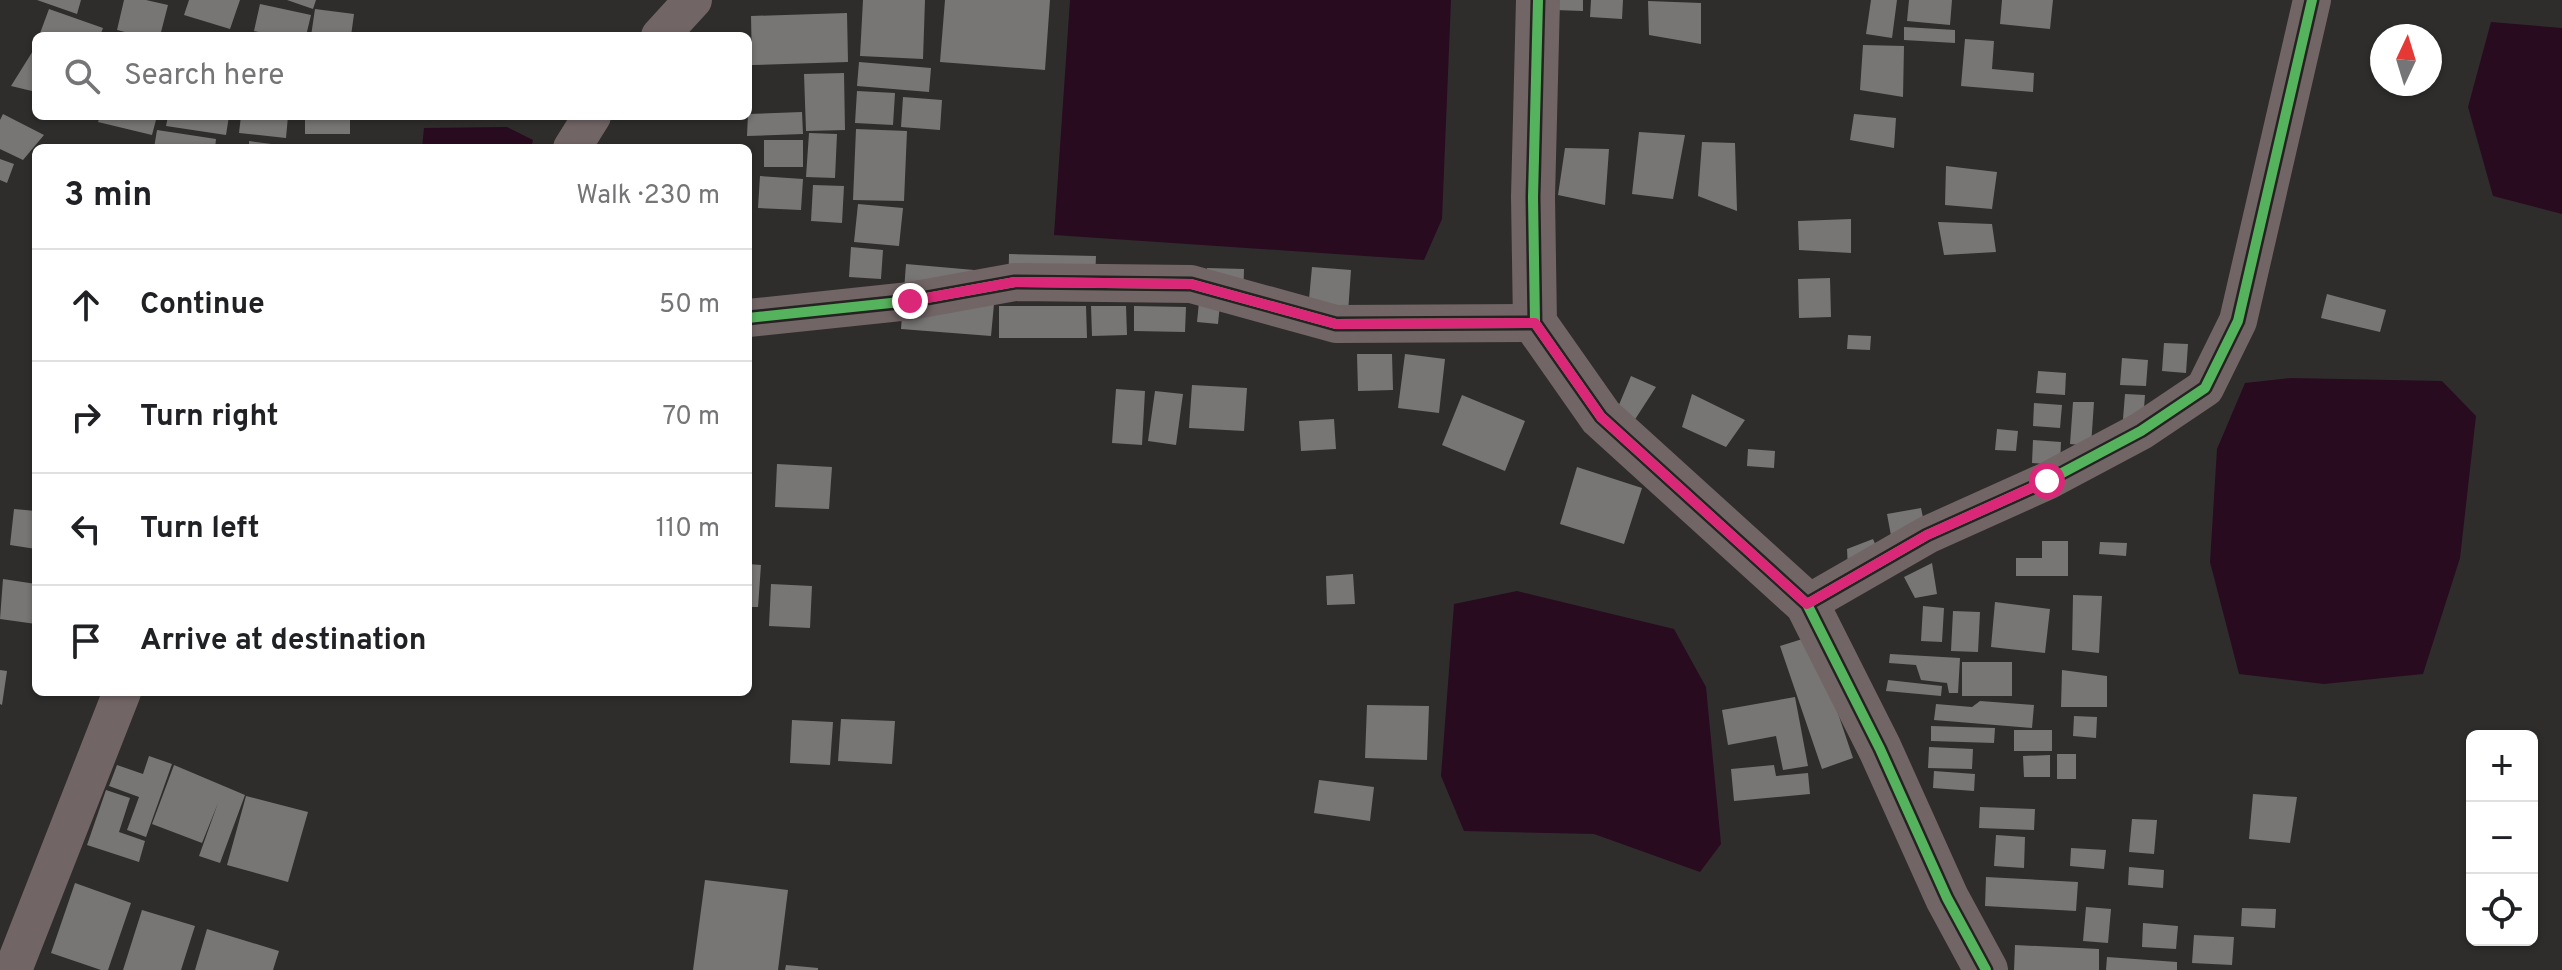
<!DOCTYPE html>
<html lang="en">
<head>
<meta charset="utf-8">
<style>
	:root { --surface:#fff; --page:#f6f6f6; --text:#202124; --muted:#757577; --line:#e0e0e0 }
	body { margin:0; font-family:Overpass,sans-serif; background:var(--page); color:var(--text) }
	.controls { position:absolute; right:24px; bottom:24px; display:grid; overflow:hidden; border-radius:12px; box-shadow:0 2px 6px #0004 }
	.controls button { width:72px; height:72px; display:grid; place-items:center; padding:0; border:0; border-bottom:2px solid var(--line); background:var(--surface); color:var(--text); font:40px sans-serif }
	.compass { position:absolute; left:2370px; top:24px; width:72px; height:72px; border-radius:50%; background:var(--surface); box-shadow:0 2px 6px #0004; rotate:4deg }
	.stop { position:absolute; width:24px; height:24px; margin:-18px; border:6px solid #db2777; border-radius:50%; background:#fff }
	.stop.end { background:#db2777; border-color:#fff; box-shadow:0 2px 8px #0008 }
	.list { margin:0; padding:0; list-style:none }
	h2 { display:flex; justify-content:space-between; align-items:center; height:104px; margin:0; padding:0 32px; font-size:34px }
	h2 small { font-size:26px; font-weight:400; color:var(--muted) }
	.list li { display:grid; grid-template-columns:52px 1fr auto; gap:24px; align-items:center; box-sizing:border-box; height:112px; padding:0 32px; border-top:2px solid var(--line) }
	.list b { display:block; font-size:30px; white-space:nowrap }
	.list em { font-size:26px; font-style:normal; color:var(--muted) }
	.icon { flex:none; width:44px; height:44px; fill:none; stroke:currentColor; stroke-width:2; stroke-linecap:round; stroke-linejoin:round }
	.map { position:relative; flex:none; width:2562px; height:970px; overflow:hidden }
	.search { position:absolute; background:var(--surface); box-shadow:0 2px 6px #0004; left:32px; top:32px; width:720px; height:88px; display:flex; align-items:center; gap:20px; box-sizing:border-box; padding:0 28px; border-radius:12px; color:var(--muted); font-size:30px }
	.panel { position:absolute; background:var(--surface); box-shadow:0 2px 6px #0004; left:32px; top:144px; width:720px; height:552px; border-radius:12px }
	.map>svg:first-child { display:block }
	.water { fill:#290b1f }
	.building { fill:#777675 }
	.lines { fill:none; stroke-linecap:round; stroke-linejoin:round }
	.minor { stroke:#726566; stroke-width:38 }
	.tertiary { stroke:#726566; stroke-width:44 }
	.cycleway-casing { stroke:#252322; stroke-width:15 }
	.cycleway { stroke:#56b35d; stroke-width:10 }
	.route { stroke:#db2777; stroke-width:10 }
</style>
</head>
<body>
<div class="map">
<svg width="2562" height="970" viewBox="0 0 2562 970">
	<rect width="100%" height="100%" fill="#2e2d2c"/>
	<path class="water" d="M1070 0H1451L1442 219 1424 260 1054 235Z
		M2491 22 2562 28V214L2493 196 2468 107Z
		M507 127 533 140 531 148H422L424 128Z
		M2291 378 2442 381 2476 416 2460 558 2423 674 2324 684 2239 674 2210 562 2217 449 2245 383Z
		M1517 591 1674 629 1706 687 1721 844 1700 872 1594 834 1464 831 1441 776 1454 604Z"/>
	<path class="building" d="M37 0H81L77 14Z
		M124 0H146L168 5 160 36H141L117 30Z
		M189 0H240L230 29 184 15Z
		M287 0H316L313 9Z
		M863 0H925L923 59 860 56Z
		M945 0H1050L1045 70 940 62Z
		M1556 0H1583V11L1555 10Z
		M1591 0H1623L1622 19 1590 17Z
		M1871 0H1897L1892 38 1866 34Z
		M1909 0H1952L1950 25 1907 21Z
		M2002 0H2053L2050 29 2000 24Z
		M1648 1 1701 3V44L1649 35Z
		M260 4 311 15 306 36H276L254 31Z
		M49 9 103 28 100 36H39Z
		M315 9 354 14 351 36H311Z
		M847 13 848 62 752 65 751 16Z
		M1904 27 1955 30V43L1904 40Z
		M1965 39 1994 41 1992 69 2034 73 2033 92 1961 86Z
		M1863 45 1904 46 1903 97 1860 90Z
		M36 46V92L11 86Z
		M859 62 931 68 929 92 857 86Z
		M844 73 845 130 806 131 804 74Z
		M857 91 895 93 893 125 855 123Z
		M903 97 942 100 940 130 901 127Z
		M802 112 803 134 747 136 748 114Z
		M3 114 44 135 23 160 0 149V120Z
		M1854 114 1896 118 1894 148 1850 140Z
		M100 116H157L152 135 98 122Z
		M168 116H229L226 135 166 126Z
		M241 116H288L286 138 239 133Z
		M305 116H350V134H305Z
		M856 129 907 131 904 201 853 200Z
		M157 130 216 139 215 148H154Z
		M1639 132 1685 135 1673 199 1632 194Z
		M809 133 837 134 835 178 806 177Z
		M764 140H803V167H764Z
		M249 141 287 146V148H249Z
		M1702 142 1735 143 1737 211 1698 196Z
		M1565 148 1609 149 1605 205 1558 195Z
		M0 159 14 164 7 183 0 180Z
		M1946 166 1997 172 1992 209 1945 205Z
		M760 176 803 179 801 210 758 208Z
		M813 185 844 186 842 223 811 221Z
		M858 204 903 208 899 246 854 242Z
		M1851 219V253L1799 250 1798 221Z
		M1938 222 1992 224 1996 252 1944 255Z
		M851 247 883 250 881 279 849 277Z
		M1009 254 1096 256 1094 301 1008 299Z
		M906 264 997 272 991 336 901 329Z
		M1312 267 1351 270 1348 313 1308 310Z
		M1207 268 1244 269 1243 303 1205 301Z
		M1830 278 1831 317 1799 318 1798 279Z
		M2327 294 2386 310 2380 332 2321 318Z
		M1199 302 1220 304 1218 324 1197 322Z
		M999 306H1086L1087 338H999Z
		M1091 306H1126L1127 335 1092 336Z
		M1134 306 1186 307 1185 332 1134 331Z
		M1848 335 1871 336 1870 350 1847 349Z
		M2164 343 2188 344 2186 373 2162 371Z
		M1357 354H1392L1393 390 1358 391Z
		M1405 354 1445 359 1439 413 1398 408Z
		M2122 358 2148 360 2146 386 2120 385Z
		M2038 371 2066 373 2065 395 2036 393Z
		M1631 376 1656 387 1632 424 1616 412Z
		M1192 385 1247 388 1244 431 1189 428Z
		M1116 389 1145 391 1142 445 1112 443Z
		M1155 391 1183 394 1176 445 1148 441Z
		M1692 394 1745 420 1726 447 1682 427Z
		M2125 394 2145 395 2143 421 2123 419Z
		M1462 395 1525 421 1505 471 1442 445Z
		M2073 402H2094L2091 446 2070 444Z
		M2034 403 2062 405 2060 428 2033 426Z
		M1334 419 1336 449 1301 451 1299 421Z
		M1997 429 2018 431 2016 451 1995 450Z
		M2033 440 2061 442 2060 465 2032 463Z
		M1748 449 1775 451 1774 468 1747 466Z
		M777 464 832 467 829 509 775 507Z
		M1577 467 1642 488 1624 544 1560 524Z
		M1921 508 1930 551 1897 568 1887 514Z
		M14 509 36 511V549L10 545Z
		M1873 539 1880 555 1848 569 1847 549Z
		M2042 541H2068V576H2016V558H2042Z
		M2100 542 2127 543 2126 556 2099 554Z
		M1932 563 1937 594 1915 598 1904 577Z
		M748 564 761 565 758 607H748Z
		M1353 574 1355 604 1327 605 1326 576Z
		M3 579 36 584V624L0 619Z
		M771 584 812 586 810 628 769 626Z
		M2073 595 2102 596 2099 653 2072 650Z
		M1995 602 2050 609 2045 653 1991 647Z
		M1923 606 1944 608 1942 642 1921 641Z
		M1953 611 1980 612 1978 652 1951 651Z
		M1812 636 1853 758 1822 769 1780 646Z
		M1890 654 1960 658 1958 693H1949L1947 683 1921 680 1916 665 1889 663Z
		M1962 662H2012V696H1962Z
		M0 670 7 671 2 705 0 704Z
		M2062 670 2107 676V707H2061Z
		M1888 680 1942 686 1941 696 1886 691Z
		M1795 697 1808 766 1783 770 1776 736 1728 745 1722 710Z
		M1980 701 2034 705 2032 728 1934 720 1936 704 1972 707Z
		M1367 705 1429 706 1427 760 1365 758Z
		M2074 716 2097 717 2096 738 2073 736Z
		M841 719 895 721 892 764 838 761Z
		M792 720 833 722 830 765 790 763Z
		M1931 726 1995 728 1994 743 1931 741Z
		M2014 730H2052V751H2014Z
		M1929 747 1973 749 1972 769 1928 768Z
		M2057 754H2076V779H2057Z
		M2050 755V777H2024L2023 756Z
		M149 756 172 764 146 837 127 830 139 797 109 786 117 765 143 774Z
		M174 765 245 795 220 863 199 856 218 803 202 843 152 824Z
		M1774 765 1776 776 1808 773 1810 794 1734 801 1731 769Z
		M1934 771 1975 774 1974 791 1933 788Z
		M1319 780 1374 787 1370 821 1314 813Z
		M106 790 130 798 119 832 145 841 139 862 87 845Z
		M2253 794 2297 797 2290 843 2249 839Z
		M246 796 308 812 288 882 227 865Z
		M1980 807 2035 809 2034 830 1979 828Z
		M2132 819 2157 820 2154 854 2129 852Z
		M1996 835 2025 837 2024 868 1994 866Z
		M2071 848 2106 850 2104 869 2070 866Z
		M2129 867 2164 870 2163 888 2128 885Z
		M1986 877 2078 882 2076 911 1985 906Z
		M705 880 788 890 778 970H693Z
		M75 883 131 903 108 970H101L51 953Z
		M2086 907 2111 909 2108 943 2083 941Z
		M2242 908 2276 909 2275 928 2241 926Z
		M142 910 195 926 181 970H123Z
		M2143 923 2178 926 2176 949 2142 947Z
		M207 929 279 951 273 970H195Z
		M2194 935 2234 937 2232 965 2192 963Z
		M2015 945 2099 949V970H2014Z
		M2107 957 2177 962V970H2106Z
		M786 965 818 968V970H785Z"/>
	<g class="lines">
		<path class="minor" d="M660 36 693 0
			M572 148 592 116
			M748 318 910 301 1015 282 1191 284 1336 324 1535 323
			M1807 604 1927 535 2047 481 2141 431 2205 388 2238 321 2312 0
			M13 970 122 692"/>
		<path class="tertiary" d="M1538 0 1533 197 1535 323 1601 417 1807 604 1880 749 1947 898 1986 970"/>
		<defs>
			<path id="cycleway" d="M1538 0 1533 197 1535 323 1601 417 1807 604 1880 749 1947 898 1986 970
				M748 318 910 301 1015 282 1191 284 1336 324 1535 323
				M1807 604 1927 535 2047 481 2141 431 2205 388 2238 321 2312 0"/>
		</defs>
		<use href="#cycleway" class="cycleway-casing"/>
		<use href="#cycleway" class="cycleway"/>
	</g>
	<g class="lines">
		<path class="route" d="M910 301 1015 282 1191 284 1336 324 1535 323 1601 417 1807 604 1927 535 2047 481"/>
	</g>
</svg>
<div class="controls">
<button>+</button>
<button>−</button>
<button><svg class="icon" aria-label="locate" viewBox="0 0 24 24"><circle cx="12" cy="12" r="6"/><path d="M12 2v4M12 18v4M2 12h4M18 12h4"/></svg></button>
</div>
<svg class="compass" viewBox="-18 -18 36 36"><path d="M0-13l5 13h-10z" fill="#e53935"/><path d="M0 13l5-13h-10z" fill="#757577"/></svg>
<div class="stop" style="left:2047px;top:481px"></div>
<div class="stop end" style="left:910px;top:301px"></div>
<div class="search"><svg class="icon" aria-label="search" viewBox="0 0 24 24"><circle cx="10" cy="10" r="6"/><path d="M15 15l6 6"/></svg>Search here</div>
<section class="panel">
<h2>3 min<small>Walk · 230 m</small></h2>
<ul class="list">
<li><svg class="icon" aria-label="ahead" viewBox="0 0 24 24"><path d="M12 20V5M6 11l6-6 6 6"/></svg><div><b>Continue</b></div><em>50 m</em></li>
<li><svg class="icon" aria-label="right" viewBox="0 0 24 24"><path d="M7 20v-9h11M14 6l5 5-5 5"/></svg><div><b>Turn right</b></div><em>70 m</em></li>
<li><svg class="icon" aria-label="left" viewBox="0 0 24 24"><path d="M17 20v-9H6M10 6l-5 5 5 5"/></svg><div><b>Turn left</b></div><em>110 m</em></li>
<li><svg class="icon" aria-label="arrive" viewBox="0 0 24 24"><path d="M6 21V4h12l-3 4 3 4H6"/></svg><div><b>Arrive at destination</b></div></li>
</ul>
</section>
</div>
</body>
</html>
